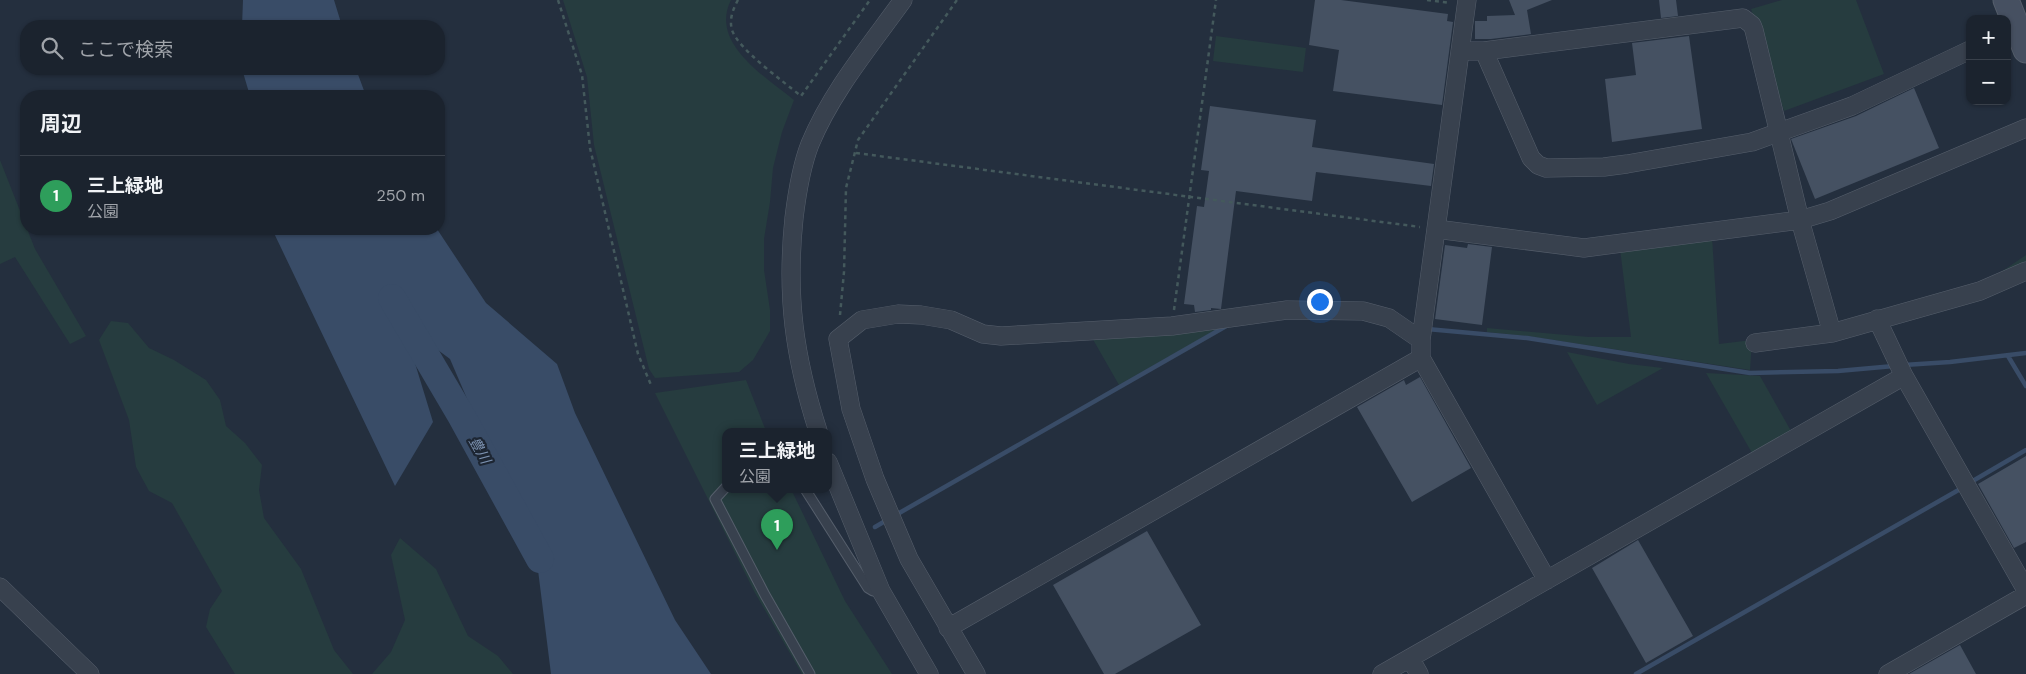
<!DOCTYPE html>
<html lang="ja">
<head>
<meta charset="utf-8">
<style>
	:root { --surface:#1b232e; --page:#282f3a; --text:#f1f3f6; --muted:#a0a4aa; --line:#39404a; --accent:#8ab4f8 }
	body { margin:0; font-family:"DM Sans","Noto Sans JP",sans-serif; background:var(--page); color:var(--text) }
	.controls { position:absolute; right:15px; top:15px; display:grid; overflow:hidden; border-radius:10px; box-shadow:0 1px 4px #0004 }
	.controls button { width:45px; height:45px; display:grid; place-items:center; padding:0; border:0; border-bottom:1px solid var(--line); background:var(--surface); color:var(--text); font:25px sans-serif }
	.you { position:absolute; left:1319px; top:301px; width:18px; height:18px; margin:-12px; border:4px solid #fff; border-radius:50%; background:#1a73e8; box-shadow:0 0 0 8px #1a73e833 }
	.badge { display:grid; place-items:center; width:32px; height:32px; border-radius:50%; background:var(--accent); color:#fff; font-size:16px; font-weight:700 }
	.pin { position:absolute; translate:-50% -41px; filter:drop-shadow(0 1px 2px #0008) }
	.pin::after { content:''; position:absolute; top:26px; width:18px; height:15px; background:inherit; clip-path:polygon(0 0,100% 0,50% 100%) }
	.popup { position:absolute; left:722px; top:428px; width:110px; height:65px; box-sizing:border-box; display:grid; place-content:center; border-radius:10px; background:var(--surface); filter:drop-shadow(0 1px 4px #0005); font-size:16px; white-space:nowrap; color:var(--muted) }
	.popup b { font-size:19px; color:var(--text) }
	.popup::after { content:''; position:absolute; left:50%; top:100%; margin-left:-10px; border:10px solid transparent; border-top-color:var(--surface) }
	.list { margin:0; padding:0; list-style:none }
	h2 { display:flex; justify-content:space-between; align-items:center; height:65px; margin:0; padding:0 20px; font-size:21px }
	h2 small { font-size:16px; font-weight:400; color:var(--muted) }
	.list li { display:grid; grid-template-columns:32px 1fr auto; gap:15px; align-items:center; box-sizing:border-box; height:80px; padding:0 20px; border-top:1px solid var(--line) }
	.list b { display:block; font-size:19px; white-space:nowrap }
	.list p { margin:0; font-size:16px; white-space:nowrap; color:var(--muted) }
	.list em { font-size:16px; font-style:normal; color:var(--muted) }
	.icon { flex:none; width:28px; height:28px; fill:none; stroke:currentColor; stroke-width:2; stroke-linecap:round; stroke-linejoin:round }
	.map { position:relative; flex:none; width:2026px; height:674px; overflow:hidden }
	.search { position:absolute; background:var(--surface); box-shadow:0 1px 4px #0004; left:20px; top:20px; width:425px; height:55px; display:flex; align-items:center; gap:12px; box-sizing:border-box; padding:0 18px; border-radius:20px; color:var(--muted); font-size:19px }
	.panel { position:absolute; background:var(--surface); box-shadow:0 1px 4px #0004; left:20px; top:90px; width:425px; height:145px; border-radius:20px }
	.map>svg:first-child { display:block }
	.green { fill:#263c3f }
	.water { fill:#394c67 }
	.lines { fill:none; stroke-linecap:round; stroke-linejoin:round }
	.stream { stroke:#394c67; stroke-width:4.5 }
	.river { stroke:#394c67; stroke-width:28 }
	.building { fill:#455162 }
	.service-casing { stroke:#565f6c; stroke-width:11 }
	.minor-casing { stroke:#565f6c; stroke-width:19 }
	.secondary-casing { stroke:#565f6c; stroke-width:27 }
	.path { stroke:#44595c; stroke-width:2.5; stroke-dasharray:4 4; stroke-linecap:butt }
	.service { stroke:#38414e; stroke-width:9 }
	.minor { stroke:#38414e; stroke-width:18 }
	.secondary { stroke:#465061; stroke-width:25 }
	.labels { text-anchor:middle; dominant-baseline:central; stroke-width:4.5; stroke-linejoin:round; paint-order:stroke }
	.water-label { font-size:14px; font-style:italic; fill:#7c92b1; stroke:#1d2633 }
</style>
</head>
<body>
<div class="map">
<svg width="2026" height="674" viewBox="0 0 2026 674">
	<rect width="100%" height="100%" fill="#242f3e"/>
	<path class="green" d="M563 0H731C709 43 766 77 794 100L782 132 773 168 770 202 764 239V270L770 310V331L753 360 739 372 655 378 649 369 594 145 587 77Z
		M1782 0H1856L1884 74 1784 111 1751 9Z
		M1216 36 1306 48 1303 72 1213 61Z
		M0 160 35 249 86 336 70 344 15 257 0 264Z
		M1712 237 1719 344 1752 340 1750 370 1527 336 1487 332V328L1589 337H1631L1620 249Z
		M2026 255V266L1979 287Z
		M111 321 128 323 149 348 174 360 206 380 220 400 226 426 245 443 262 465 259 490 264 518 301 569 334 650 353 674H235L206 627 210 609 222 591 172 503 149 491 136 467 129 420 99 340Z
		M1230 322 1119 385 1091 336Z
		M1567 352 1629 364 1663 368 1597 405Z
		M1706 373 1760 376 1791 431 1752 453Z
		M746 380 766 431H726V489H791L845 601 892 674H802L755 593 655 393Z
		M400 538 436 569 468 636 498 656 513 674H372L391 652 405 620 391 555Z"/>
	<path class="water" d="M243 0H334L342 26H242Z
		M242 69H356L366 96H250Z
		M272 229H437L486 303 557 364 575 413 675 620 711 674H551L537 562 450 359 403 324 433 422 395 486Z"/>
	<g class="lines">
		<path class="stream" d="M1427 329 1527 338 1750 373 1838 371 1894 366
			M2008 356 2026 386
			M1904 365 1950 362 2026 353
			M1971 482 2026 450
			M894 516 1228 325
			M875 527 887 520
			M1636 674 1962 488"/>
		<path class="river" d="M392 298 462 417 540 559"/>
	</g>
	<path class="building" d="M1315 0H1341L1448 14 1447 21 1453 22 1442 105 1333 91 1339 50 1309 45Z
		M1509 0H1552L1527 10 1531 34 1491 39H1475V21H1487V16L1515 15Z
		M1659 0H1676L1678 16 1661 18Z
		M1689 36 1702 129 1612 142 1605 79 1636 75 1632 43Z
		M1914 88 1939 148 1815 199 1791 139 1856 116Z
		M1210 106 1316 120 1312 147 1434 164 1431 186 1316 172 1312 201 1236 191 1221 309 1211 308V310L1195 312 1194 305 1184 304 1197 206 1204 207 1209 171 1201 170Z
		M1468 244 1492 247 1482 325 1435 319 1445 245 1467 248Z
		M1420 377 1471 468 1412 502 1357 407 1404 380 1406 385Z
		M2026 456V542L2014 548 1978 484Z
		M1147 531 1201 625 1115 674H1104L1053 585Z
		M1638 540 1693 636 1646 663 1592 568Z
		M1960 645 1976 674H1909Z"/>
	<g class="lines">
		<defs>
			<path id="service" d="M726 487 715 499 765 595 810 674
				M805 489 868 588 873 591H881"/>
			<path id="minor" d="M1467 0 1421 340V358L1547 580
				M1460 51H1484L1743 18 1752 25 1754 30 1800 220 1832 333 1980 291 2026 271
				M1484 51 1531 158 1538 165 1546 168 1604 167 1627 164 1752 142 1852 106 1970 50
				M1436 229 1584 248 1800 220 1830 211 2026 128
				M1877 319 1904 376 2026 590
				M1755 343 1832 333
				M818 431C794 356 786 296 794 218 797 193 801 167 810 144 832 91 870 46 903 0
				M828 462 881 591 929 674
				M0 587 90 674
				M948 628 1421 358
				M1410 658 1419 674
				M976 674 909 559 875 479 851 409 838 339 862 320 898 314 921 315 951 320 983 334 1001 336 1172 326 1287 310 1363 311 1389 318 1421 340
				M1382 674 1904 376
				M1888 674 2026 595"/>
			<path id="secondary" d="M2006 0 2026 50"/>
		</defs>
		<use href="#service" class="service-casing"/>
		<use href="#minor" class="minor-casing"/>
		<use href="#secondary" class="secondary-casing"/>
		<path class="path" d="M558 0 582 75 590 148 638 354 651 385
			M738 0C733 9 729 19 732 30 738 49 784 82 801 96L870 0
			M1427 0 1450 3
			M856 153 1420 227
			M1174 310 1216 0
			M840 315 844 272 846 188 858 140 957 0"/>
		<use href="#service" class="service"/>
		<use href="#minor" class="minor"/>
		<use href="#secondary" class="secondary"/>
	</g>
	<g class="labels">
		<g class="water-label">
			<text transform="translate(480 450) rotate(61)">豊川</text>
		</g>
	</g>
</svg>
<div class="controls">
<button>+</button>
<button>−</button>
</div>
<div class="you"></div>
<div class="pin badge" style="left:777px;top:550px;background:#2e9e5b">1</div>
<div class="popup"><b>三上緑地</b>公園</div>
<div class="search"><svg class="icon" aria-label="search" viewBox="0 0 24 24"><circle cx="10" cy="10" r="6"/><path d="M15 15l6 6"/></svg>ここで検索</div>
<section class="panel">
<h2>周辺<small></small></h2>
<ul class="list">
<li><span class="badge" style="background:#2e9e5b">1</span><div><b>三上緑地</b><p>公園</p></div><em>250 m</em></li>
</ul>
</section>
</div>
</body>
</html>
